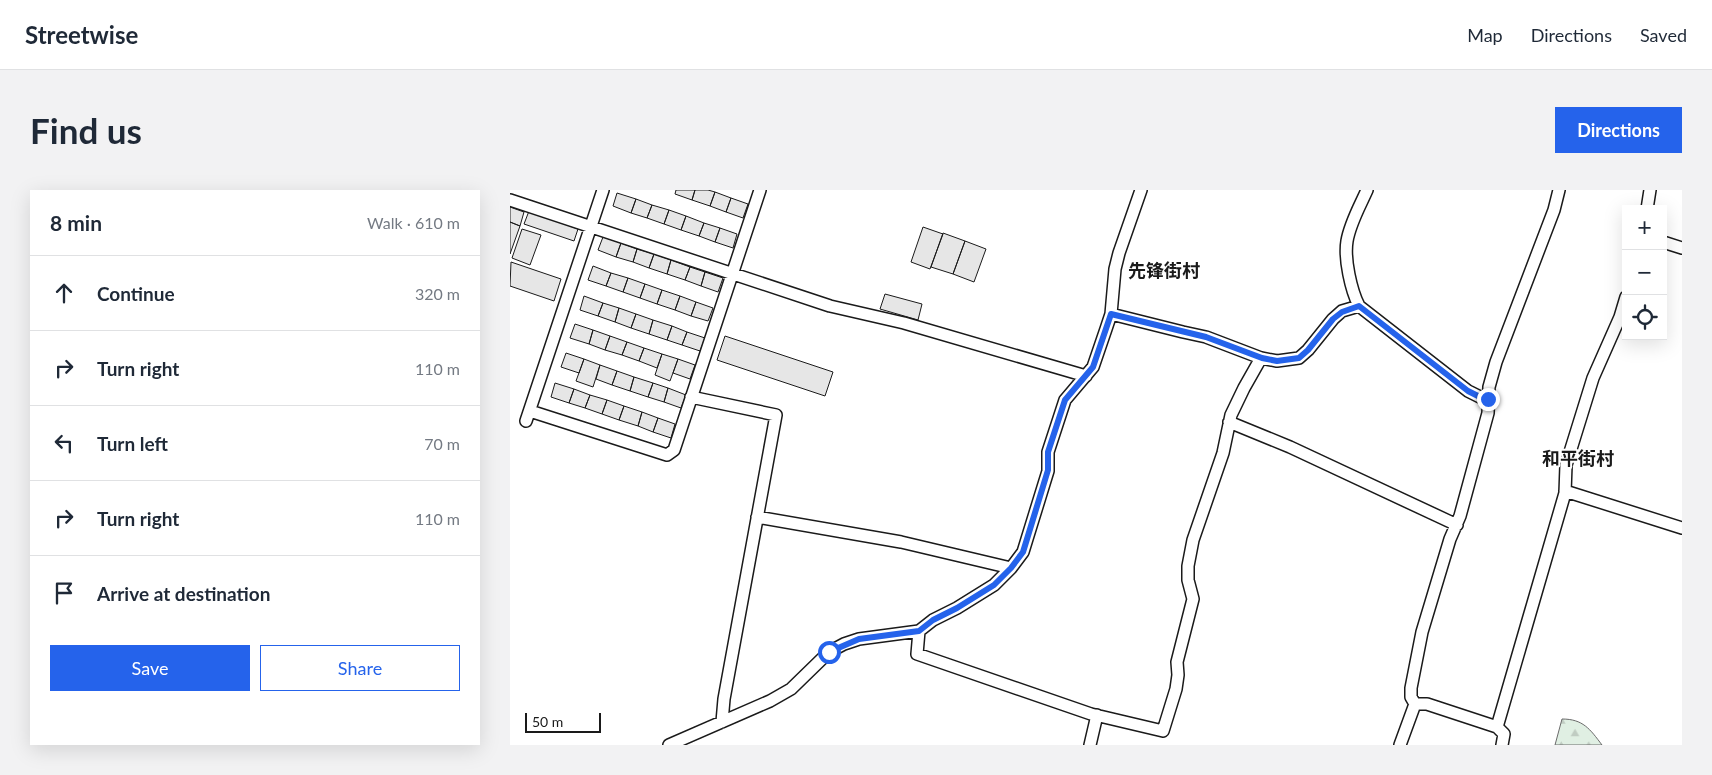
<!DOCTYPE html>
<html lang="en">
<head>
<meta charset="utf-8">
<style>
	:root { --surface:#fff; --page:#f2f2f3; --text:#1f2937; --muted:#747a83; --line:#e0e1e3; --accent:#2563eb }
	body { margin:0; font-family:Lato,"Noto Sans SC",sans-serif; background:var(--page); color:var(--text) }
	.controls { position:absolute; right:15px; top:15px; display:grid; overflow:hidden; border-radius:0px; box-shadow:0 5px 20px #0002 }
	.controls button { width:45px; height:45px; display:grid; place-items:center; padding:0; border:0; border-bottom:1px solid var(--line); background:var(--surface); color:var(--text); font:25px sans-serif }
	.scale { position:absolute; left:15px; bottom:12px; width:76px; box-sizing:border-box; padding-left:5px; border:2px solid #1a1a1a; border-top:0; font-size:14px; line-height:18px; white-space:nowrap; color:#1a1a1a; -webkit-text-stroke:4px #fff; paint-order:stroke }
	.stop { position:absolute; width:15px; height:15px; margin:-11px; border:4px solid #2563eb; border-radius:50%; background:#fff }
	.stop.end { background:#2563eb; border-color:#fff; box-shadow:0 1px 5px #0008 }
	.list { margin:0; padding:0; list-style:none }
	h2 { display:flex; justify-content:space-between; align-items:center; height:65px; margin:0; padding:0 20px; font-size:21px }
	h2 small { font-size:16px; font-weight:400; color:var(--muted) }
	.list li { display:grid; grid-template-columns:32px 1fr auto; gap:15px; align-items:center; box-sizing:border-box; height:75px; padding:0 20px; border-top:1px solid var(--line) }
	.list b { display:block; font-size:19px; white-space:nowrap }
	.list em { font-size:16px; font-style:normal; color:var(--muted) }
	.actions { display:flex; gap:10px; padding:15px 20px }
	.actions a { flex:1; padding:11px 0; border:1px solid var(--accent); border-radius:0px; text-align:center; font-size:18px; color:var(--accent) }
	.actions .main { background:var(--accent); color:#fff }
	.icon { flex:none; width:28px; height:28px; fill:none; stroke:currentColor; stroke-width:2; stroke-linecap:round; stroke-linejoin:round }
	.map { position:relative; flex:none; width:1172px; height:555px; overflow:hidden; border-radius:0px }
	header { display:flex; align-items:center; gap:30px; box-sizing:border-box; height:70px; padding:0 25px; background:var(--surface); border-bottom:1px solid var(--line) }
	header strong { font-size:24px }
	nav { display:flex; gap:28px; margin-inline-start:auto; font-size:18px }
	.intro { display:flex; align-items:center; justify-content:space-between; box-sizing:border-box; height:120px; padding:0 30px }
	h1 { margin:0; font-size:35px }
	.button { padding:12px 22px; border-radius:0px; background:var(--accent); color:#fff; font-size:18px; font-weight:700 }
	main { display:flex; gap:30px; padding:0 30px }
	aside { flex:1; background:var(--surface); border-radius:0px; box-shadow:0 5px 20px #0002 }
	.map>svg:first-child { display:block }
	.forest { fill:url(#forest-firs); stroke:#6a6a6a }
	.building { fill:#e6e6e6; stroke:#1a1a1a }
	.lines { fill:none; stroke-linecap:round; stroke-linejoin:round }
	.minor-casing { stroke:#1a1a1a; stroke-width:14 }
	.minor { stroke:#fff; stroke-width:11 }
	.route { stroke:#2563eb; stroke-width:6 }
	.labels { text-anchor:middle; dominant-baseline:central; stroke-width:4; stroke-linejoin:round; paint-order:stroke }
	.quarter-label { font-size:18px; font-weight:bold; fill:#1a1a1a; stroke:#fff }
</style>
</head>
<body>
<header>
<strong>Streetwise</strong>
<nav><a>Map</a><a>Directions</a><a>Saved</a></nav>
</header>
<div class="intro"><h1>Find us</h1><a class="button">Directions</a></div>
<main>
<aside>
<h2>8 min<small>Walk · 610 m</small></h2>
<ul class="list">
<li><svg class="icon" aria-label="ahead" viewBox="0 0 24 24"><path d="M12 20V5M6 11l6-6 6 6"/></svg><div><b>Continue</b></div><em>320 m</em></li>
<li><svg class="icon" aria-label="right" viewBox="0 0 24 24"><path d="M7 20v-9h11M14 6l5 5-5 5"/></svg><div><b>Turn right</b></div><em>110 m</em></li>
<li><svg class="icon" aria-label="left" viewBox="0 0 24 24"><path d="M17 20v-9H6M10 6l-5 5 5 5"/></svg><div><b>Turn left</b></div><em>70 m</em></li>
<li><svg class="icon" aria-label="right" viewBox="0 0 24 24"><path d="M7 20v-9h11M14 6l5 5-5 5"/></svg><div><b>Turn right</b></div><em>110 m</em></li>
<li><svg class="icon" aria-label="arrive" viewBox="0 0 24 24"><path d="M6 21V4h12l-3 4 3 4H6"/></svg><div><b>Arrive at destination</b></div></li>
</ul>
<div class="actions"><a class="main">Save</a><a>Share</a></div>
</aside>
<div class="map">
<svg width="1172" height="555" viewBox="0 0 1172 555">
	<defs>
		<pattern id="forest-firs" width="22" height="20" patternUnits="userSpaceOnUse" patternTransform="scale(1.25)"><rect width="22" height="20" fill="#e0efe3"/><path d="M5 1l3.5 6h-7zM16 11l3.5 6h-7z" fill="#c0ccc2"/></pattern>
	</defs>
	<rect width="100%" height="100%" fill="#fff"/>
	<path class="forest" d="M1052 529C1073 529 1080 539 1092 555H1045Z"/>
	<path class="building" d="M166 0H185L182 10 165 4Z
		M185 0H198L205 2 200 16 182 10Z
		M205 2 221 8 216 22 200 16Z
		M107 3 126 9 121 23 103 16Z
		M221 8 238 14 233 28 216 22Z
		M126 9 142 15 137 28 121 23Z
		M142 15 159 20 154 34 137 28Z
		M0 17 14 22 10 36 0 32Z
		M159 20 176 26 171 40 154 34Z
		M19 21 68 39 64 51 14 34Z
		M176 26 194 33 189 46 171 40Z
		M0 32 10 36 0 64Z
		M194 33 210 38 205 52 189 46Z
		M413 37 433 44 420 79 401 72Z
		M210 38 227 44 223 58 205 52Z
		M12 39 31 45 20 75 2 68Z
		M433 43 455 51 443 84 421 77Z
		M93 47 111 53 106 67 88 60Z
		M455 51 476 59 464 92 443 84Z
		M111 53 127 59 123 72 106 67Z
		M127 59 144 64 139 78 123 72Z
		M144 64 161 70 157 84 139 78Z
		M161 70 180 77 175 90 157 84Z
		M1 72 51 89 44 111 0 96Z
		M83 76 101 83 96 96 78 90Z
		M180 77 195 82 191 96 175 90Z
		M195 82 213 88 208 102 191 96Z
		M101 83 118 88 113 102 96 96Z
		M118 88 135 94 130 108 113 102Z
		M135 94 152 100 147 114 130 108Z
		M152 100 170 106 165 120 147 114Z
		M375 104 412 114 408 130 370 119Z
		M74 106 93 113 88 126 70 120Z
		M170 106 186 112 181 126 165 120Z
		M186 112 203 118 198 131 181 126Z
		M93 113 109 118 105 132 88 126Z
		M109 118 126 124 121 138 105 132Z
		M126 124 143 130 139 144 121 138Z
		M143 130 162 136 157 150 139 144Z
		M65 134 83 140 79 154 60 148Z
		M162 136 177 142 172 155 157 150Z
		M83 140 100 146 95 160 79 154Z
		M177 142 195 148 190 161 172 155Z
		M100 146 117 152 112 165 95 160Z
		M215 146 323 182 315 206 207 170Z
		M117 152 134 158 129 171 112 165Z
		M134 158 152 164 147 178 129 171Z
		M56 163 74 169 69 183 51 177Z
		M152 164 168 169 160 191 145 185Z
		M74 169 90 175 83 197 66 191Z
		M168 169 185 175 180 189 163 183Z
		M90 175 107 181 102 195 86 189Z
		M107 181 124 187 120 201 102 195Z
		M124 187 143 193 138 207 120 201Z
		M45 193 64 199 59 213 41 207Z
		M143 193 158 198 154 212 138 207Z
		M158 198 176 205 171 218 154 212Z
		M64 199 80 205 75 218 59 213Z
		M80 205 97 210 92 224 75 218Z
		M97 210 114 216 109 230 92 224Z
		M114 216 132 222 128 236 109 230Z
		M132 222 148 228 143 242 128 236Z
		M148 228 165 234 161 248 143 242Z"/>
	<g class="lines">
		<defs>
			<path id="minor" d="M857 0C850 16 840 33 837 51 834 69 841 100 849 116L958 201 978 211
				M0 10 320 116 394 133 576 186
				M1137 19 1140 0
				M1153 52 1172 58
				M601 124 673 142 696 147 751 168 767 171 789 168 798 160 823 129 832 121 849 116
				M181 207 266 225 214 509 212 532
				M20 221 157 265 164 260 250 0
				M16 231 93 0
				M719 232 780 257 947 335
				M1055 301 1172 338
				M247 327 391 352 501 378
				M409 441 407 464 581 524 653 541 666 499 668 485 667 472 683 409 678 390V376L683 350 713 263 721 225 734 198 751 168
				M905 514H917L987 537 994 544 992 555
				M987 537 1055 303 1056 275 1083 188 1110 127 1116 107
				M159 555 260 511 281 499 319 462 334 454 349 449 409 441 423 430 447 418 484 395 501 378 513 362 517 349 538 281V262L555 210 583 177 596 139 601 124 605 79 609 63 631 0
				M580 555 587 525
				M890 555 905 514 901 507V498L912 442 940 349 950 326 978 223 979 197 986 172 1044 20 1049 0"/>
		</defs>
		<use href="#minor" class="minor-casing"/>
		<use href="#minor" class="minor"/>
	</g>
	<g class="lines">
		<path class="route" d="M319 462 349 449 409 441 423 430 447 418 484 395 501 378 513 362 517 349 538 280V262L555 210 583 177 601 124 696 147 752 168 767 171 789 168 798 160 823 129 832 122 849 116 958 201 978 211V209"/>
	</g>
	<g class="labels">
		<g class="quarter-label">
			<text x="654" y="80">先锋街村</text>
			<text x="1068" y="268">和平街村</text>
		</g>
	</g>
</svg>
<div class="controls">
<button>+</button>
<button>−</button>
<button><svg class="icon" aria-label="locate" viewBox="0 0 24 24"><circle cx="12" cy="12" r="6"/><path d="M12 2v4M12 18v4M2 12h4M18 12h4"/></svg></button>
</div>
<div class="scale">50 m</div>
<div class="stop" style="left:319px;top:462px"></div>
<div class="stop end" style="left:978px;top:209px"></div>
</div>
</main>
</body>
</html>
